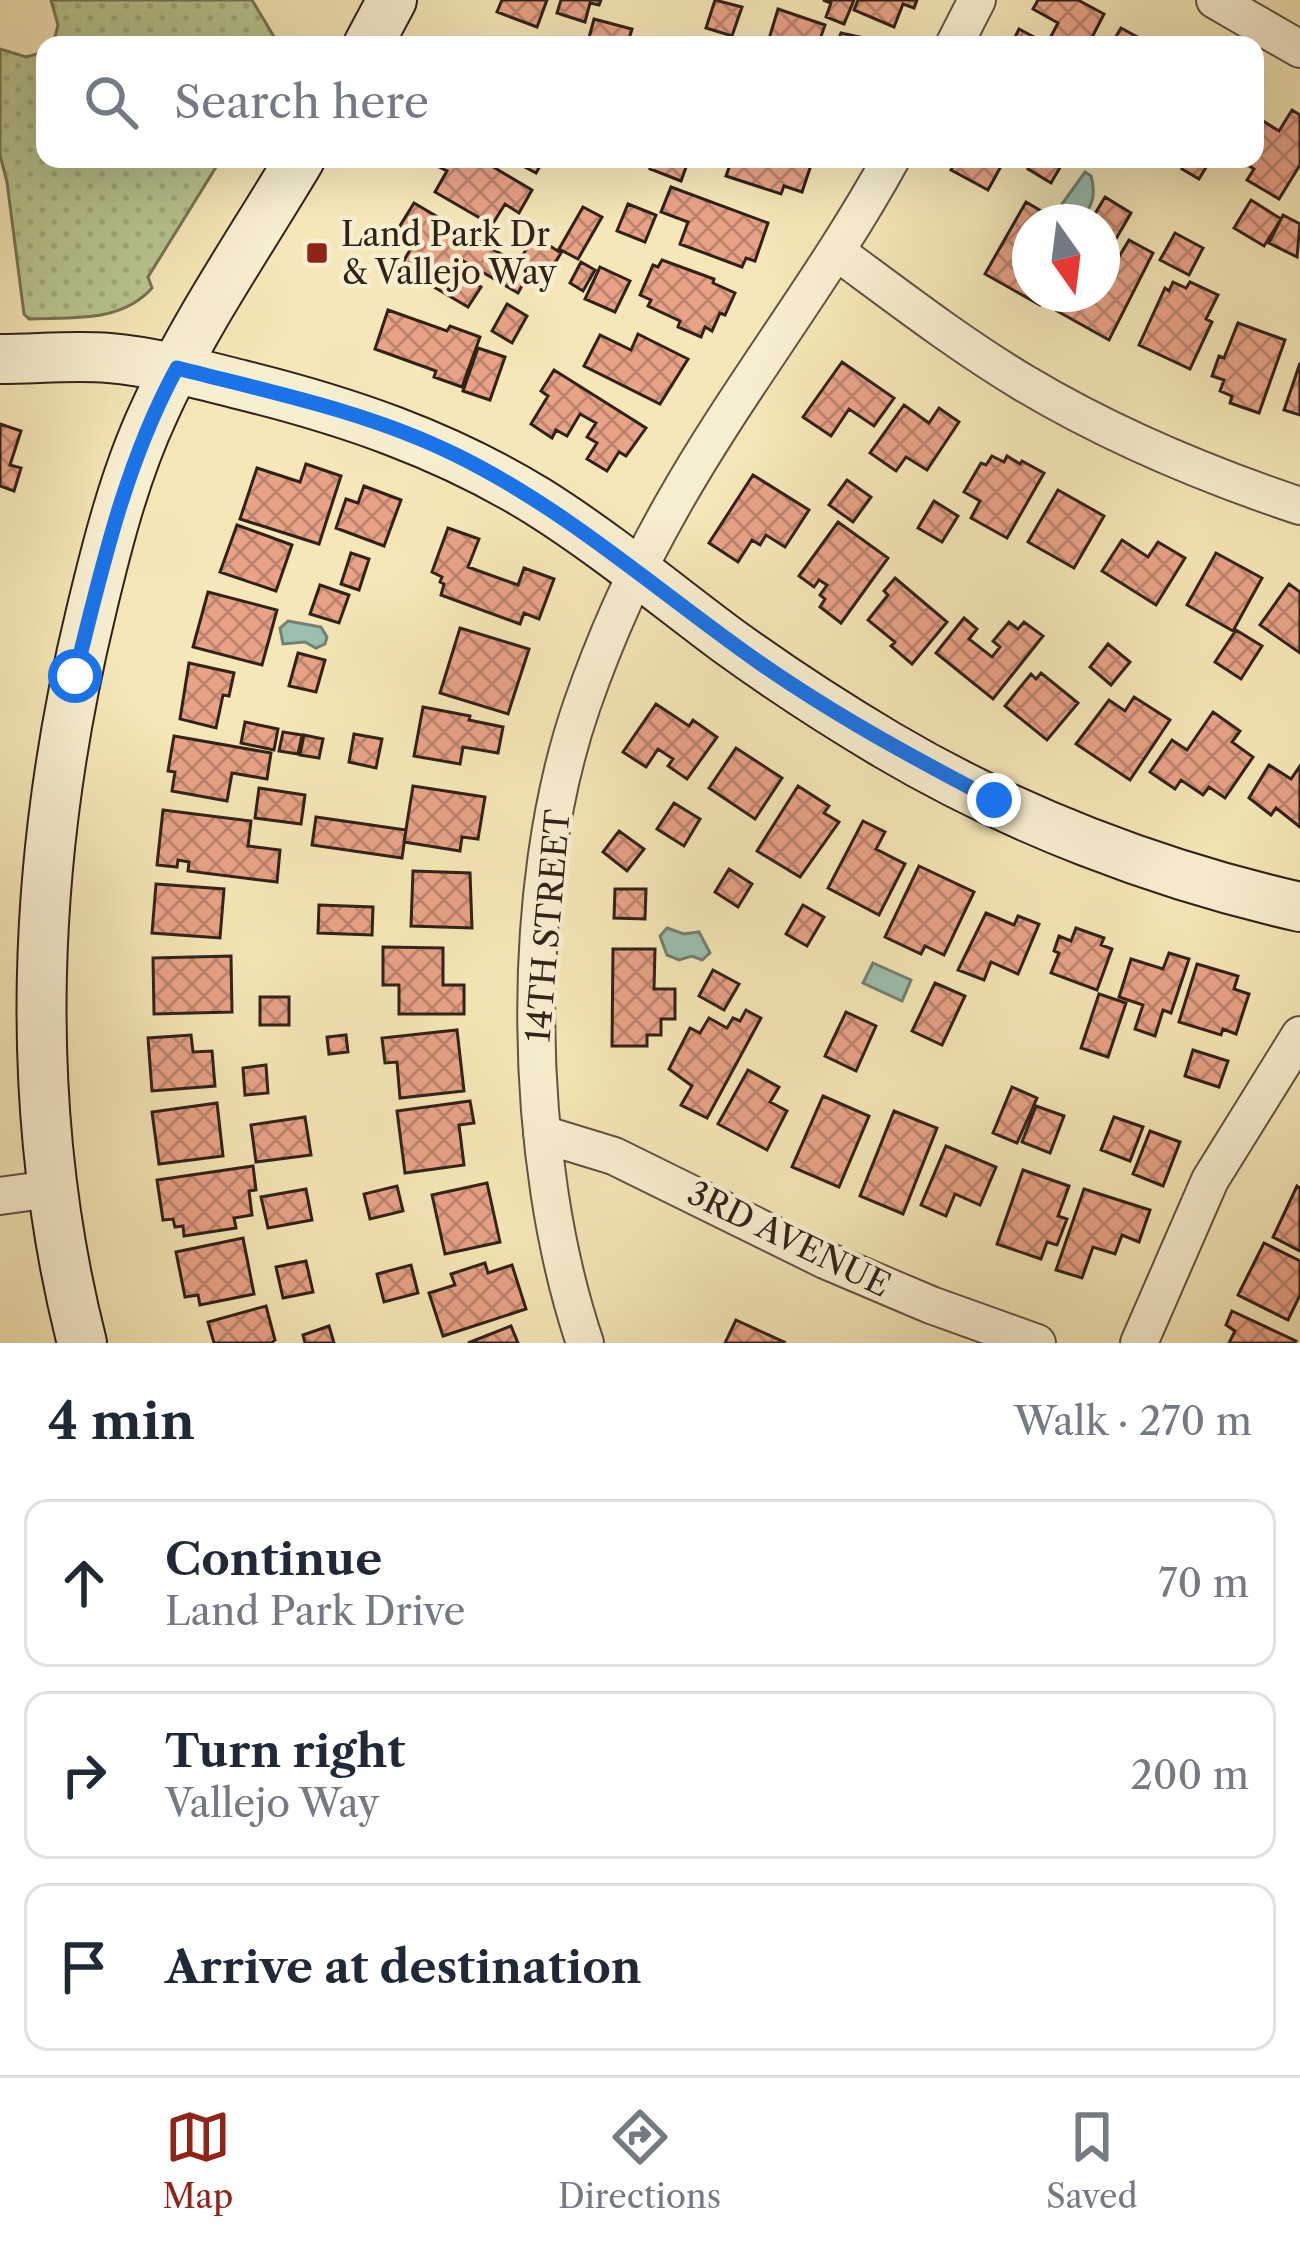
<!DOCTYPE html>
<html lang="en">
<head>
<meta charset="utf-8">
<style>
	:root { --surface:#fff; --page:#f2f2f3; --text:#1f2937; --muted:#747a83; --line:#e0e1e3; --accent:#8f2418 }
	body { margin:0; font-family:"Libre Caslon Text",serif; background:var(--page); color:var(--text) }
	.compass { position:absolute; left:1012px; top:204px; width:108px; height:108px; border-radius:50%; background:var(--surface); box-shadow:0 12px 48px #0002; rotate:166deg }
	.stop { position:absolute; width:36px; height:36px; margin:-27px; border:9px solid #1a73e8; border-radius:50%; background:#fff }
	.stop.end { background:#1a73e8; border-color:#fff; box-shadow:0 3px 12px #0008 }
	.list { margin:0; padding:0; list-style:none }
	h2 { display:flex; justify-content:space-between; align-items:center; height:156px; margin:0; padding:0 48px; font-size:51px }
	h2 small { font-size:39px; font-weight:400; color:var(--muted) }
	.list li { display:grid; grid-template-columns:78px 1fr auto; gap:36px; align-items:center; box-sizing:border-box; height:168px; margin:0 24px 24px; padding:0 24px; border:3px solid var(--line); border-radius:24px }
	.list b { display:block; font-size:45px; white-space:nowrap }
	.list p { margin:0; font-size:39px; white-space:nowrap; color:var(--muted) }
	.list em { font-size:39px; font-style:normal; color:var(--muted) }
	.icon { flex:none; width:66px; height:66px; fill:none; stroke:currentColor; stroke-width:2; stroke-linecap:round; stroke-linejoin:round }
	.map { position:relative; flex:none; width:1300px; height:1343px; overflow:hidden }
	.search { position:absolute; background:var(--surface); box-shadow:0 12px 48px #0002; left:36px; right:36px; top:36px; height:132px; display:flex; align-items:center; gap:30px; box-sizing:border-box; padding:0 42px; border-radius:24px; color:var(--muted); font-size:45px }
	.sheet { height:732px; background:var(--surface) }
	nav { display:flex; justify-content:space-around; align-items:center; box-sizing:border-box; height:168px; border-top:3px solid var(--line); background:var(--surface); font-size:33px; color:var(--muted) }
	nav a { display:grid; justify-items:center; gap:6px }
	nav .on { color:var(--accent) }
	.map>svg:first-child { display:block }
	.grass { fill:url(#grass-dots); stroke:#757454; stroke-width:3 }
	.water { fill:#9cc0af; stroke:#718173; stroke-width:3 }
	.building { fill:url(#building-cross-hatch); stroke:#312219; stroke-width:3 }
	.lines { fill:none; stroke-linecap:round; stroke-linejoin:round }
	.street-casing { stroke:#625340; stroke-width:40 }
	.secondary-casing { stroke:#312219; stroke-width:52 }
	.street { stroke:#f8efd0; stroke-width:36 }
	.secondary { stroke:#f8efd0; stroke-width:48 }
	.route { stroke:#1a73e8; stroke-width:15 }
	.poi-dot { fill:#8f2418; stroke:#f8efd0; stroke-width:4.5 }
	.labels { text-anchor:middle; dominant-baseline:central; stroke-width:9; stroke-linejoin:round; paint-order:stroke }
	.poi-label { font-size:33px; fill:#312219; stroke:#f8efd0; text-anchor:start }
	.street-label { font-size:33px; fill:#312219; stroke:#f8efd0 }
</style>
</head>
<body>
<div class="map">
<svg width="1300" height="1343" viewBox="0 0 1300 1343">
	<defs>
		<pattern id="grass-dots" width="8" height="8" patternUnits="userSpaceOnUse" patternTransform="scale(3)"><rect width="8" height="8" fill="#b9c690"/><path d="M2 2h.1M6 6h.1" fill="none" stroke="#a0aa7c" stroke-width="1.8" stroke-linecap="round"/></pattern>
		<pattern id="building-cross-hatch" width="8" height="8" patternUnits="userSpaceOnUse" patternTransform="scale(3)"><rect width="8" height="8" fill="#e9a387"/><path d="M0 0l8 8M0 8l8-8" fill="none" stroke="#bd846e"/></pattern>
	</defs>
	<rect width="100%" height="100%" fill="#f5e7b7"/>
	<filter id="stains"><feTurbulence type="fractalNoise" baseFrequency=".00167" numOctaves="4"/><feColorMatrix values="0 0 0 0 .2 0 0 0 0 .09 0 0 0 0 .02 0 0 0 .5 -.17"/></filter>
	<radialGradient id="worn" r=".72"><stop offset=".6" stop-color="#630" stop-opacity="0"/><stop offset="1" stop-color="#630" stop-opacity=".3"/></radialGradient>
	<path class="grass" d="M51 0H252L279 45H53L58 25Z
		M0 49 26 57 45 52V159H221L148 277 152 288C121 323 72 317 29 319L24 314 7 182 0 155Z"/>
	<path class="water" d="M1085 172 1091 176C1097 197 1092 212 1073 222L1063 216 1062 204Z
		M288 621 321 627 327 637 325 644 316 648 305 642 283 644 280 628Z
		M667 928 684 934 699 932 710 953 702 960 692 956 679 960 667 955 660 936Z
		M873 963 911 980 902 1001 863 983Z"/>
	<path class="building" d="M502 0H547L537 27 497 12Z
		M561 0H601L599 5 590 3 585 22 557 13Z
		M715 0 742 7 732 36 706 28Z
		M823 0H854L844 24 826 17 831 3Z
		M858 0H917L914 8 903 4 894 27 854 10Z
		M1038 0H1078L1104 14 1088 45H1011L1019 29 1047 44 1058 23 1033 9Z
		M778 9 825 25 818 45 768 42Z
		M594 19 632 29 627 45H587Z
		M1121 28 1152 45H1111Z
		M841 33 873 40 872 45H836Z
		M1292 110 1300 115V165L1279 199 1247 180 1254 169 1238 159H1255V116L1279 131Z
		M444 159H480L532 190 519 213 505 204 492 225 435 192 447 171 439 167Z
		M510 159H544L536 173Z
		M654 159H689L681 181 650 169Z
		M732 159H813L802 192 784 186 781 194 726 176Z
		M957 159H1005L988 190 951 170Z
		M1034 159H1065L1051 183 1028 169Z
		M1188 159H1211L1199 179 1182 169Z
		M671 187 768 223 755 261 746 258 742 267 680 244 688 222 661 212Z
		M1105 197 1131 213 1113 244 1102 237V222H1090Z
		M1251 200 1281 219 1264 246 1234 228Z
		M1026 202 1060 222H1030V294H1047L1040 305 985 274Z
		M414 203 530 271 518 293 460 259 453 271 481 287 468 307 400 267 416 240 398 229Z
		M628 204 656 215 645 242 617 231Z
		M583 207 602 217 578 259 559 249Z
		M1283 215 1300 224 1297 257 1269 243Z
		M1175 233 1203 248 1189 275 1160 260Z
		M534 236 561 253 547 276 520 260Z
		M1129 240 1153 253 1109 340 1057 311 1066 294H1102V247L1120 255Z
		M662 260 714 279 713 283 735 293 725 315 720 313 712 331 705 327 701 337 678 327 680 321 648 306 651 300 640 295 653 265 658 267Z
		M581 262 595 270 583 291 570 283Z
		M600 267 630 281 615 312 585 299Z
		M1173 282 1186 288 1190 282 1218 295 1206 319 1212 322 1190 369 1139 345 1165 288 1169 291Z
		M507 304 527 316 512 343 492 331Z
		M388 310 447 331 450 326 480 337 462 387 434 377 436 371 375 349Z
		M1238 323 1285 340 1259 413 1230 403 1232 396 1220 391 1224 380 1212 376 1219 356 1224 358Z
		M638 334 688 359 660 404 584 366 600 335 631 350Z
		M478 348 505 357 490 400 463 391Z
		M842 362 894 398 874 426 849 409 831 436 803 417Z
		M1300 363V415L1284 410Z
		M554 370 646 428 626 456 619 452 607 471 587 459 597 443 587 437 596 423 580 414 567 436 556 430 552 438 531 424 548 396 541 391Z
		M904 405 929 423 939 408 959 422 927 470 906 457 896 471 870 453Z
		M0 424 21 431 10 465 21 468 14 491 0 486Z
		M992 456 1004 462 1007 456 1020 464 1022 461 1044 473 1007 538 971 518 980 501 964 492 981 463 986 465Z
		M306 464 341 476 319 544 240 519 257 468 300 482Z
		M753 475 809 510 785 547 766 535 760 545 752 540 738 562 709 543Z
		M847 480 871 497 853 522 829 505Z
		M364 486 401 500 384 546 336 528 346 499 358 503Z
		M1058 490 1104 516 1074 568 1028 542Z
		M934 501 958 516 942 542 918 528Z
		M838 522 888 558 841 623 820 607 825 599 820 595 827 585 819 580 814 587 799 576Z
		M237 525 292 545 276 591 220 572Z
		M448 528 479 539 468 567 518 585 524 568 554 579 539 619 524 613 520 624 441 595 444 584 440 582 442 577 432 572Z
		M1122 540 1148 557 1158 542 1185 558 1156 605 1102 571Z
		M351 553 369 559 359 590 341 584Z
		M1216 553 1262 578 1233 631 1187 605Z
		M895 578 947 622 912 664 891 646 895 642 868 620 888 595 884 591Z
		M1289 584 1300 592V653L1260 625Z
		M320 585 349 595 339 623 310 614Z
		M208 592 277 610 262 665 193 647Z
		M964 618 977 629 969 639 992 657 1000 647 993 641 1009 622 1018 629 1024 622 1043 636 993 699 936 653Z
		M460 628 529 649 508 714 440 693Z
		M1236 630 1262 646 1241 679 1215 662Z
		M1108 644 1130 662 1111 685 1090 667Z
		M298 653 325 660 316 692 289 686Z
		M189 663 234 673 229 696 223 695 216 728 180 719Z
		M1041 673 1078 703 1047 740 1005 706 1031 674 1036 679Z
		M1134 697 1170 720 1130 780 1076 744 1109 700 1125 711Z
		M656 704 689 726 693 720 717 737 687 779 668 766 673 759 658 749 646 767 623 752Z
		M423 707 470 716 469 720 503 727 498 753 463 747 460 764 414 756Z
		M1213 712 1240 731 1232 742 1253 757 1225 798 1209 787 1203 795 1181 780 1175 789 1150 772 1172 740 1187 750Z
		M245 722 278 729 274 750 241 743Z
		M283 732 302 735 298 754 279 751Z
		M354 734 382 739 376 768 349 762Z
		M304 735 323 739 319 758 300 755Z
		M174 736 271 753 267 779 232 773 227 801 172 791 175 772 168 771Z
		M736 748 782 778 755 819 709 788Z
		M1269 765 1291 779 1300 766V827L1276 808 1271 815 1249 798Z
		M413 786 485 797 478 839 462 837 460 851 404 842Z
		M798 786 829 806 824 813 839 822 800 877 757 851Z
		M259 788 305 795 301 824 255 818Z
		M674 803 700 819 684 846 657 829Z
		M163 810 251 821 248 846 280 850 277 882 188 871 189 862 178 860 177 867 157 865Z
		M316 817 406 830 402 858 312 845Z
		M863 821 885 832 876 849 905 864 879 915 828 888Z
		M619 831 644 849 627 871 603 852Z
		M919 866 974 892 944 955 925 946 921 954 885 937Z
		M729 869 752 884 738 907 715 892Z
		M413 871 470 873 472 928 411 926Z
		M156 884 224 889 220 938 152 933Z
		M615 889H646L645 919 614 918Z
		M319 905 373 907 372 935 318 933Z
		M803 905 824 917 807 946 786 934Z
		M986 913 1014 925 1018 916 1039 924 1018 974 991 962 984 980 958 970Z
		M1076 928 1104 938 1101 945 1112 949 1097 990 1051 973 1059 953 1054 951 1059 936 1071 941Z
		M383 947 443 948V985H464V1014H399V985H383Z
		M613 949H655L654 989H675V1019H661V1035H647V1046H612Z
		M1169 953 1189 959 1171 1013 1163 1010 1155 1036 1135 1029 1143 1005 1119 997 1131 959 1163 969Z
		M231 956 232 1012 154 1014 153 958Z
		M1197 964 1238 976 1234 989 1249 994 1236 1034 1223 1029 1221 1035 1179 1022Z
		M713 970 739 984 724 1010 699 996Z
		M935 983 965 996 942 1045 912 1031Z
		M1099 994 1126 1003 1108 1057 1081 1048Z
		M260 997H289V1025H260Z
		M746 1010 761 1018 707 1118 681 1105 692 1086 669 1069 690 1028 700 1033 709 1018 727 1028 733 1018 740 1021Z
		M846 1012 876 1026 856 1071 825 1056Z
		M457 1030 464 1091 400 1098 397 1062 385 1063 382 1038Z
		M191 1035 193 1052 212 1051 215 1086 152 1091 148 1038Z
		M346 1035 348 1052 329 1054 327 1037Z
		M1193 1050 1228 1061 1219 1087 1185 1076Z
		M266 1065 268 1093 245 1095 243 1068Z
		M748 1070 779 1087 770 1102 787 1111 767 1150 718 1124Z
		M1012 1087 1037 1098 1017 1143 993 1133Z
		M823 1096 869 1116 839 1187 792 1167Z
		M470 1101 474 1123 459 1125 464 1165 405 1173 397 1111Z
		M217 1103 223 1156 159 1164 152 1112Z
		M1036 1106 1064 1116 1050 1153 1022 1142Z
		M894 1111 937 1128 903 1214 860 1196Z
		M305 1117 311 1155 256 1162 251 1125Z
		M1114 1117 1143 1127 1130 1161 1101 1150Z
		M1150 1131 1180 1142 1163 1186 1133 1174Z
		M946 1146 996 1167 980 1205 955 1194 946 1216 921 1205Z
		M253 1166 256 1190 249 1191 252 1215 234 1218 236 1228 184 1236 183 1226 175 1227 173 1219 163 1220 157 1180Z
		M1023 1170 1069 1186 1058 1216 1067 1219 1057 1245 1047 1242 1041 1259 997 1244Z
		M487 1183 500 1242 445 1254 432 1195Z
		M397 1186 403 1211 370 1219 364 1194Z
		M1297 1186 1300 1188V1251L1273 1237Z
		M306 1189 312 1220 268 1228 261 1197Z
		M1084 1189 1150 1210 1139 1242 1122 1235 1115 1254 1093 1247 1082 1278 1056 1270Z
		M243 1238 254 1294 200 1305 198 1295 185 1297 176 1252Z
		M1264 1243 1300 1261V1295L1288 1320 1238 1295Z
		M306 1261 313 1292 283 1298 276 1267Z
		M485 1263 488 1273 512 1265 526 1309 443 1336 429 1293 455 1285 451 1274Z
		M411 1265 418 1293 384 1302 377 1274Z
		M266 1306 275 1340 271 1343H214L208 1322Z
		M1232 1311 1296 1341 1295 1343H1229L1235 1331 1226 1325Z
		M736 1320 784 1342 783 1343H725Z
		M329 1326 334 1343H305L303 1335Z
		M511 1326 518 1343H468Z"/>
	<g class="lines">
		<defs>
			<path id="street" d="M1215 0 1300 49
				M954 45 977 0
				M837 252C898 297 959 344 1024 383 1111 435 1204 474 1300 506
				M542 1134 614 1156 825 1260 931 1305 1037 1343
				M0 1196 51 1189
				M585 1343C523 1160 518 889 582 705 606 636 636 569 672 506 739 387 825 279 891 159
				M1139 1343 1210 1180 1300 1035"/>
			<path id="secondary" d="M368 45 392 0
				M0 359C36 359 73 355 109 358 155 362 198 374 242 385 347 411 444 444 537 501 604 543 664 593 727 640 778 677 833 713 887 745 1012 819 1158 875 1300 907
				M82 1343C21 1103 33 851 91 612 107 545 125 474 154 412 192 327 252 240 300 159"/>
		</defs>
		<use href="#street" class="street-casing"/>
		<use href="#secondary" class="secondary-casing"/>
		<use href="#street" class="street"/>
		<use href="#secondary" class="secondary"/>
	</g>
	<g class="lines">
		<path class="route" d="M75 676C101 571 125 463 177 368 271 392 369 412 456 455 556 504 639 575 728 640 811 702 902 752 994 800"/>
	</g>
	<rect class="poi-dot" x="305" y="241" width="24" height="24" rx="6"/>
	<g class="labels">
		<g class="poi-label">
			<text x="341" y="234">Land Park Dr<tspan x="341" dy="38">&amp; Vallejo Way</tspan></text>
		</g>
		<g class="street-label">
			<text transform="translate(548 926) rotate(-85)">14TH STREET</text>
			<text transform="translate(789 1239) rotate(26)">3RD AVENUE</text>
		</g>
	</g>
	<rect width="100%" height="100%" filter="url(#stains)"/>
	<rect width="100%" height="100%" fill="url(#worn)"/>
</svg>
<svg class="compass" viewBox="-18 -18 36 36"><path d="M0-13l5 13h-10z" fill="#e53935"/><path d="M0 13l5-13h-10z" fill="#747a83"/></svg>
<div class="stop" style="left:75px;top:676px"></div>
<div class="stop end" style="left:994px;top:800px"></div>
<div class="search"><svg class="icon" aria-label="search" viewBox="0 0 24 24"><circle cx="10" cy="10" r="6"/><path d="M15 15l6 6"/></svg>Search here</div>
</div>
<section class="sheet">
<h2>4 min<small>Walk · 270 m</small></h2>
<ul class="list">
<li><svg class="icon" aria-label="ahead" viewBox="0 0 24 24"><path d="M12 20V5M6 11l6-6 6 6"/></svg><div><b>Continue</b><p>Land Park Drive</p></div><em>70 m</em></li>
<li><svg class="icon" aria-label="right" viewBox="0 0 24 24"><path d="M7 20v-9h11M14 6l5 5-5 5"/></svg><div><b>Turn right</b><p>Vallejo Way</p></div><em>200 m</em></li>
<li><svg class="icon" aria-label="arrive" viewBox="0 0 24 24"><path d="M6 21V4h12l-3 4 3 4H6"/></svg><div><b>Arrive at destination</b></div></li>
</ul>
</section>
<nav>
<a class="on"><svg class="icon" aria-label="map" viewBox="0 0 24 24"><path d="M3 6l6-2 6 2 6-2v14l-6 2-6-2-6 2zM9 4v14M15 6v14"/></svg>Map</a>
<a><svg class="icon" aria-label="directions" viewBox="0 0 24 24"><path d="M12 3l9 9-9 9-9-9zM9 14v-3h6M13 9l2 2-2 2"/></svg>Directions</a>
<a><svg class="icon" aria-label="saved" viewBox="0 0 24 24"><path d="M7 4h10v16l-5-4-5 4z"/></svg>Saved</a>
</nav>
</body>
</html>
